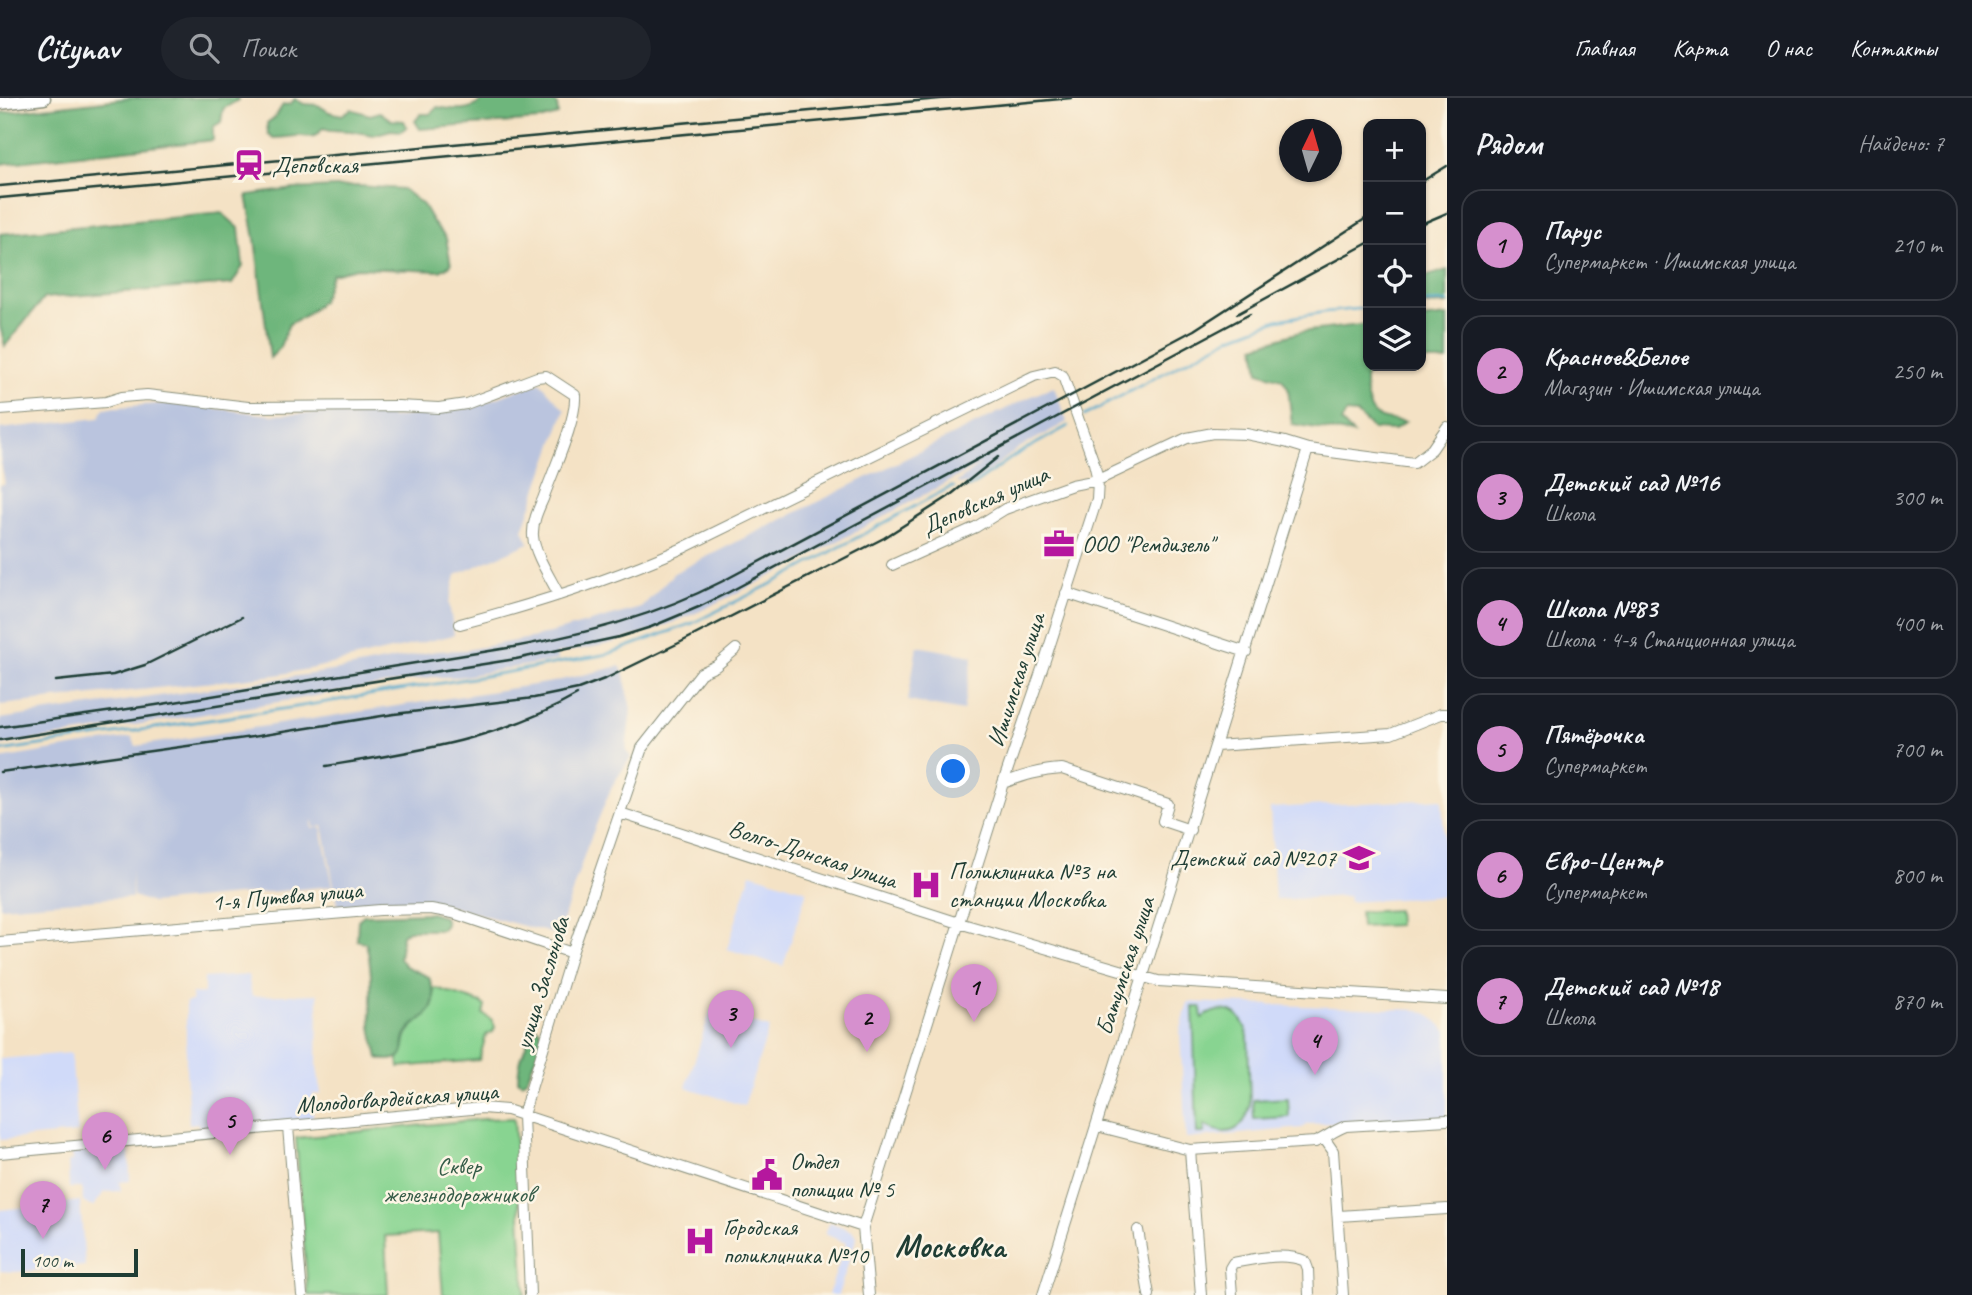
<!DOCTYPE html>
<html lang="ru">
<head>
<meta charset="utf-8">
<style>
	:root { --surface:#171b24; --page:#20242c; --text:#f1f3f6; --muted:#9ea1a6; --line:#363941; --accent:#d690ce }
	body { margin:0; font-family:Caveat,sans-serif; background:var(--page); color:var(--text) }
	.controls { position:absolute; right:21px; top:21px; display:grid; overflow:hidden; border-radius:14px; box-shadow:0 2px 5px #0004 }
	.controls button { width:63px; height:63px; display:grid; place-items:center; padding:0; border:0; border-bottom:2px solid var(--line); background:var(--surface); color:var(--text); font:35px sans-serif }
	.compass { position:absolute; left:1279px; top:21px; width:63px; height:63px; border-radius:50%; background:var(--surface); box-shadow:0 2px 5px #0004; rotate:5deg }
	.scale { position:absolute; left:21px; bottom:18px; width:117px; box-sizing:border-box; padding-left:7px; border:4px solid #1f3d34; border-top:0; font-size:19px; line-height:24px; white-space:nowrap; color:#1f3d34; -webkit-text-stroke:5px #fcf5e5; paint-order:stroke }
	.you { position:absolute; left:954px; top:674px; width:24px; height:24px; margin:-18px; border:5px solid #fff; border-radius:50%; background:#1a73e8; box-shadow:0 0 0 10px #1a73e833 }
	.badge { display:grid; place-items:center; width:46px; height:46px; border-radius:50%; background:var(--accent); color:#111; font-size:23px; font-weight:700 }
	.pin { position:absolute; translate:-50% -58px; filter:drop-shadow(0 2px 4px #0008) }
	.pin::after { content:''; position:absolute; top:37px; width:24px; height:21px; background:inherit; clip-path:polygon(0 0,100% 0,50% 100%) }
	.list { margin:0; padding:0; list-style:none }
	h2 { display:flex; justify-content:space-between; align-items:center; height:91px; margin:0; padding:0 28px; font-size:30px }
	h2 small { font-size:23px; font-weight:400; color:var(--muted) }
	.list li { display:grid; grid-template-columns:46px 1fr auto; gap:21px; align-items:center; box-sizing:border-box; height:112px; margin:0 14px 14px; padding:0 14px; border:2px solid var(--line); border-radius:21px }
	.list b { display:block; font-size:26px; white-space:nowrap }
	.list p { margin:0; font-size:23px; white-space:nowrap; color:var(--muted) }
	.list em { font-size:23px; font-style:normal; color:var(--muted) }
	.icon { flex:none; width:38px; height:38px; fill:none; stroke:currentColor; stroke-width:2; stroke-linecap:round; stroke-linejoin:round }
	.map { position:relative; flex:none; width:1447px; height:1197px; overflow:hidden }
	header { display:flex; align-items:center; gap:42px; box-sizing:border-box; height:98px; padding:0 35px; background:var(--surface); border-bottom:2px solid var(--line) }
	header strong { font-size:33px }
	nav { display:flex; gap:38px; margin-inline-start:auto; font-size:24px }
	.search { width:490px; height:63px; background:var(--page); display:flex; align-items:center; gap:18px; box-sizing:border-box; padding:0 24px; border-radius:38px; color:var(--muted); font-size:26px }
	main { display:flex }
	aside { flex:1; background:var(--surface) }
	.map>svg:first-child { display:block }
	.built { fill:#d0daf9 }
	.industrial { fill:#bac4de }
	.green { fill:#88d491; stroke:#548862; stroke-width:2 }
	.forest { fill:#6eb67b; stroke:#467a58; stroke-width:2 }
	.lines { fill:none; stroke-linecap:round; stroke-linejoin:round }
	.stream { stroke:#50a9cd; stroke-width:2.5 }
	.minor-casing { stroke:#8a907c; stroke-width:12 }
	.major-casing { stroke:#8a907c; stroke-width:15 }
	.minor { stroke:#fff; stroke-width:10 }
	.major { stroke:#fff; stroke-width:12 }
	.rail { stroke:#1f3d34; stroke-width:2.5 }
	.labels { text-anchor:middle; dominant-baseline:central; stroke-width:5; stroke-linejoin:round; paint-order:stroke }
	.poi-label { font-size:24px; fill:#1f3d34; stroke:#fcf5e5; text-anchor:start }
	.street-label { font-size:24px; fill:#1f3d34; stroke:#fcf5e5 }
	.park-label { font-size:24px; fill:#345b47; stroke:#fcf5e5 }
	.district-label { font-size:32px; font-weight:bold; fill:#1f3d34; stroke:#fcf5e5 }
</style>
</head>
<body>
<header>
<strong>Citynav</strong>
<div class="search"><svg class="icon" aria-label="search" viewBox="0 0 24 24"><circle cx="10" cy="10" r="6"/><path d="M15 15l6 6"/></svg>Поиск</div>
<nav><a>Главная</a><a>Карта</a><a>О нас</a><a>Контакты</a></nav>
</header>
<main>
<div class="map">
<svg width="1447" height="1197" viewBox="0 0 1447 1197">
	<rect width="100%" height="100%" fill="#fcf5e5"/>
	<filter id="ink" filterUnits="userSpaceOnUse"><feTurbulence type="fractalNoise" baseFrequency=".0143" numOctaves="2"/><feDisplacementMap in="SourceGraphic" scale="14" xChannelSelector="R" yChannelSelector="G"/><feConvolveMatrix kernelMatrix="1 2 1 2 8 2 1 2 1" color-interpolation-filters="sRGB"/></filter>
	<filter id="wash" filterUnits="userSpaceOnUse"><feTurbulence type="fractalNoise" baseFrequency=".00686" numOctaves="4" result="noise"/><feDisplacementMap in="SourceGraphic" scale="28" xChannelSelector="R" yChannelSelector="G"/><feGaussianBlur stdDeviation="1.57" result="paint"/><feColorMatrix in="noise" values="0 0 0 0 0 0 0 0 0 0 0 0 0 0 0 0 0 1.4 0 .05"/><feComposite in="paint" operator="in"/></filter>
	<g filter="url(#wash)">
		<rect width="100%" height="100%" fill="#f4e2c5"/>
		<path class="built" d="M1442 701 1447 798 1349 804 1348 798 1275 802 1270 710Z
			M751 775 807 793 783 868 727 851Z
			M248 877 252 898 318 896 317 969 321 996H313V1022L199 1031 198 1025 189 1026 186 969V904L192 903V896L204 895V880Z
			M1188 904 1419 912 1430 917 1447 933V1019L1309 1026 1302 1030 1186 1041 1180 935Z
			M711 911 769 930 744 1008 686 989Z
			M71 955 78 1035 0 1042V961Z
			M87 1052 88 1057 129 1053 130 1083 120 1084 121 1093 104 1094 94 1108H90L83 1104 82 1090H69L68 1064H73L72 1054Z
			M80 1103 85 1168 15 1174 0 1173V1112Z
			M830 1124 852 1133 857 1138 838 1197H828L846 1145 825 1136Z"/>
		<path class="industrial" d="M540 284 565 312 523 432 529 445 456 477 449 505 454 537 314 570 277 577 0 607V387L5 386 0 359V331L99 320 104 310 172 305 270 317 390 313 391 320 473 309Z
			M1054 289 1067 324 1019 350 970 387 956 385 983 365 790 469 698 514 655 532 609 546 556 556 557 562 459 579H432L162 623 0 647V621L338 572 436 553 466 552 536 539 641 510 674 475 1034 297Z
			M917 548 973 558 963 613 908 603Z
			M620 568 624 576 631 612 626 653 631 659 612 688 587 749 558 837 437 805 338 809 323 728 314 730 312 721V731L321 729 333 788 152 805 133 798 131 770 132 800H112L0 809V661L132 639 136 648 553 584Z"/>
		<path class="green" d="M1397 812 1398 827 1361 829 1360 814Z
			M436 890 481 905 485 908 483 916 492 922 495 929 493 934 486 937 479 962 399 969 398 961C407 950 402 946 407 936 417 919 440 917 433 891Z
			M1193 909H1201L1202 920C1223 905 1242 912 1248 938L1250 1007C1245 1033 1227 1041 1205 1027L1204 1035H1197Z
			M1288 1000 1289 1019 1254 1021 1253 1002Z
			M514 1020 525 1197H443L438 1135 385 1138 388 1197H308L296 1040 484 1021Z"/>
		<path class="forest" d="M131 0H238V2L223 11 221 24 213 29V42L0 66V15Z
			M480 0 551 1 557 6 558 17 539 22 420 31 415 23 421 16H430L437 9C451 11 468 15 480 4Z
			M295 1 304 6 318 7 329 14 342 17 351 11 370 17 380 14 391 22 404 23 407 29 401 33 391 32 373 37 351 33 330 32 323 30C320 33 318 37 314 38 309 40 302 37 296 38 288 39 281 40 273 40L268 36 267 25 275 19 283 7 290 6Z
			M358 88 403 91 423 107 434 126 446 140 451 167 440 173 357 170 332 176 322 203 306 217 289 226 279 251 270 260 255 141 247 97 294 91Z
			M222 115 239 130 243 168 232 186 44 200 5 248 0 228V136Z
			M1447 172V206L1421 207V180Z
			M1447 218V263H1421V221Z
			M1368 226V268H1403L1366 277C1363 286 1367 312 1377 318 1384 322 1397 323 1405 324L1394 332 1373 331 1357 316 1346 315 1341 324 1353 336 1292 326 1288 290 1282 281 1259 274 1255 248 1300 234Z
			M431 815 444 819 446 826 442 832H408L402 837 399 860 405 868 429 879C431 887 436 896 433 905 429 921 411 924 405 938 402 946 406 953 399 959 393 963 386 963 378 960 376 949 372 938 371 927 370 898 374 874 366 845L357 842 358 822 364 817Z
			M535 929C536 930 539 931 540 932 546 939 530 973 526 982L522 985 518 982C518 964 526 945 535 929Z"/>
		<g class="lines">
			<path class="stream" d="M1421 205 1447 204
				M1084 318 1229 240 1277 222 1325 214 1368 210
				M967 389 972 388 1014 358 1068 328
				M0 653 296 609 515 573 608 556 693 525 781 481 928 401 951 389H954"/>
		</g>
	</g>
	<g filter="url(#ink)">
		<g class="lines">
			<defs>
				<path id="minor" d="M0 312 106 304 122 299 147 297 248 309 398 308 439 310 466 306 537 279 546 278 575 297C577 322 552 375 543 401 538 412 532 425 533 438 534 455 551 481 559 497
					M892 467 976 429 1005 411 1072 387 1098 382 1187 340 1213 335 1246 336 1285 344 1308 351 1414 365 1432 351 1447 329
					M1066 495 1246 554
					M460 526C536 506 611 482 683 450L1034 278 1055 273 1063 278 1094 365 1098 382 1097 401 1045 562 1003 685 863 1129 869 1197
					M1216 648 1391 636 1441 616H1447
					M1003 685C1023 678 1040 672 1062 671L1168 706 1163 723 1190 732
					M620 715 959 825 1158 883 1447 901
					M0 844 380 812 431 811 453 815 572 855
					M1097 1028 1190 1052 1315 1044C1326 1040 1334 1032 1346 1028L1447 1022
					M288 1029 302 1197
					M1324 1040 1333 1053 1343 1197
					M1190 1052 1201 1197
					M0 1055 482 1010 507 1012 863 1129
					M1339 1118 1447 1111
					M1138 1132 1149 1197
					M530 1197 523 1017 572 855 642 650 701 575 716 568 736 551
					M1043 1197 1308 351
					M1232 1197 1230 1170 1233 1165C1255 1161 1284 1154 1305 1163L1308 1171 1309 1197"/>
				<path id="major" d="M0 5 44 0"/>
			</defs>
			<use href="#minor" class="minor-casing"/>
			<use href="#major" class="major-casing"/>
			<use href="#minor" class="minor"/>
			<use href="#major" class="major"/>
			<path class="rail" d="M1421 84 1447 68
				M0 88 950 0
				M0 100 1071 0
				M1421 126 1447 115
				M1237 216 1368 145
				M56 583 113 577 145 567 242 519
				M0 629 156 607 514 549C588 535 655 518 723 483L1194 232 1368 119
				M0 642 516 561 619 539 651 529 701 508 729 494 1250 216
				M326 668C413 654 499 642 577 597
				M0 674 252 639 394 616 534 600 578 591 607 580 681 544 884 440 948 399 998 359"/>
		</g>
	</g>
	<defs>
		<symbol id="station-bare" viewBox="-9 -9 18 18"><path d="M-3-6H3Q5-6 5-4V2Q5 4 3 4L4.5 6H3L1.5 4h-3L-3 6H-4.5L-3 4Q-5 4-5 2V-4Q-5-6-3-6ZM-3.5-4v3h7v-3ZM-3.5 1v1.5H-2V1ZM2 1v1.5H3.5V1Z" fill="#b5179e" stroke="#fcf5e5" stroke-width="2.5" paint-order="stroke"/></symbol>
		<symbol id="office-bare" viewBox="-9 -9 18 18"><path d="M-6-3h4V-5.5h4V-3h4V5H-6ZM-1-4.5V-3h2v-1.5ZM-6 0V1H6V0Z" fill="#b5179e" stroke="#fcf5e5" stroke-width="2.5" paint-order="stroke"/></symbol>
		<symbol id="school-bare" viewBox="-9 -9 18 18"><path d="M0-5L7-2L0 1L-7-2ZM-4 1L0 2.5L4 1V4Q0 6-4 4Z" fill="#b5179e" stroke="#fcf5e5" stroke-width="2.5" paint-order="stroke"/></symbol>
		<symbol id="hospital-bare" viewBox="-9 -9 18 18"><path d="M-5-5h3v3.5h4V-5h3V5h-3V1.5h-4V5h-3Z" fill="#b5179e" stroke="#fcf5e5" stroke-width="2.5" paint-order="stroke"/></symbol>
		<symbol id="civic-bare" viewBox="-9 -9 18 18"><path d="M-.6-6.5H3V-4.5H.6V-3L4-1V1h2V6H-6V1h2V-1L-.6-3ZM-1.2 2.5V6h2.4V2.5Z" fill="#b5179e" stroke="#fcf5e5" stroke-width="2.5" paint-order="stroke"/></symbol>
	</defs>
	<g fill-rule="evenodd">
		<use href="#station-bare" x="227" y="45" width="44" height="44"/>
		<use href="#office-bare" x="1037" y="424" width="44" height="44"/>
		<use href="#school-bare" x="1337" y="738" width="44" height="44"/>
		<use href="#hospital-bare" x="904" y="765" width="44" height="44"/>
		<use href="#civic-bare" x="745" y="1055" width="44" height="44"/>
		<use href="#hospital-bare" x="678" y="1121" width="44" height="44"/>
	</g>
	<g class="labels">
		<g class="poi-label">
			<text x="272" y="67">Деповская</text>
			<text x="1082" y="446">ООО "Ремдизель"</text>
			<text x="1336" y="760" text-anchor="end">Детский сад №207</text>
			<text x="949" y="773">Поликлиника №3 на<tspan x="949" dy="28">станции Московка</tspan></text>
			<text x="790" y="1063">Отдел<tspan x="790" dy="28">полиции № 5</tspan></text>
			<text x="723" y="1129">Городская<tspan x="723" dy="28">поликлиника №10</tspan></text>
		</g>
		<g class="street-label">
			<text transform="translate(985 402) rotate(-24)">Деповская улица</text>
			<text transform="translate(1016 582) rotate(-72)">Ишимская улица</text>
			<text transform="translate(813 756) rotate(18)">Волго-Донская улица</text>
			<text transform="translate(287 798) rotate(-5)">1-я Путевая улица</text>
			<text transform="translate(1125 868) rotate(-72)">Батумская улица</text>
			<text transform="translate(542 885) rotate(-73)">улица Заслонова</text>
			<text transform="translate(397 1000) rotate(-4)">Молодогвардейская улица</text>
		</g>
		<g class="park-label">
			<text x="459" y="1068">Сквер<tspan x="459" dy="28">железнодорожников</tspan></text>
		</g>
		<g class="district-label">
			<text x="950" y="1148">Московка</text>
		</g>
	</g>
</svg>
<div class="controls">
<button>+</button>
<button>−</button>
<button><svg class="icon" aria-label="locate" viewBox="0 0 24 24"><circle cx="12" cy="12" r="6"/><path d="M12 2v4M12 18v4M2 12h4M18 12h4"/></svg></button>
<button><svg class="icon" aria-label="layers" viewBox="0 0 24 24"><path d="M12 4l9 5-9 5-9-5zM3 14l9 5 9-5"/></svg></button>
</div>
<svg class="compass" viewBox="-18 -18 36 36"><path d="M0-13l5 13h-10z" fill="#e53935"/><path d="M0 13l5-13h-10z" fill="#9ea1a6"/></svg>
<div class="scale">100 m</div>
<div class="you"></div>
<div class="pin badge" style="left:974px;top:924px">1</div>
<div class="pin badge" style="left:867px;top:954px">2</div>
<div class="pin badge" style="left:731px;top:950px">3</div>
<div class="pin badge" style="left:1315px;top:977px">4</div>
<div class="pin badge" style="left:230px;top:1057px">5</div>
<div class="pin badge" style="left:105px;top:1072px">6</div>
<div class="pin badge" style="left:43px;top:1141px">7</div>
</div>
<aside>
<h2>Рядом<small>Найдено: 7</small></h2>
<ul class="list">
<li><span class="badge">1</span><div><b>Парус</b><p>Супермаркет · Ишимская улица</p></div><em>210 m</em></li>
<li><span class="badge">2</span><div><b>Красное&amp;Белое</b><p>Магазин · Ишимская улица</p></div><em>250 m</em></li>
<li><span class="badge">3</span><div><b>Детский сад №16</b><p>Школа</p></div><em>300 m</em></li>
<li><span class="badge">4</span><div><b>Школа №83</b><p>Школа · 4-я Станционная улица</p></div><em>400 m</em></li>
<li><span class="badge">5</span><div><b>Пятёрочка</b><p>Супермаркет</p></div><em>700 m</em></li>
<li><span class="badge">6</span><div><b>Евро-Центр</b><p>Супермаркет</p></div><em>800 m</em></li>
<li><span class="badge">7</span><div><b>Детский сад №18</b><p>Школа</p></div><em>870 m</em></li>
</ul>
</aside>
</main>
</body>
</html>
